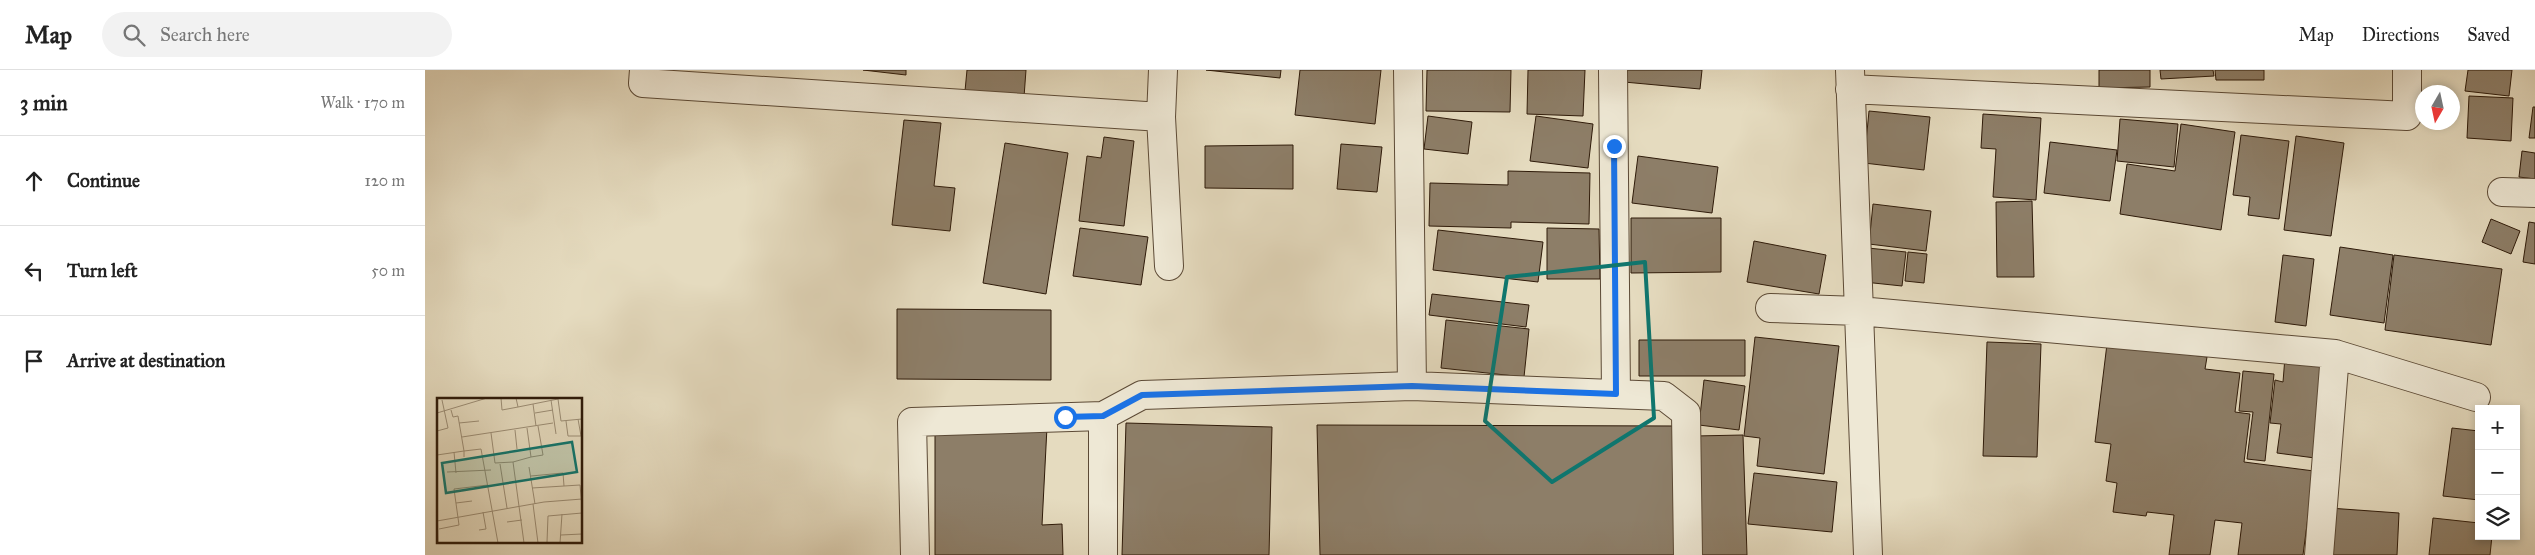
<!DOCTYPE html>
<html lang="en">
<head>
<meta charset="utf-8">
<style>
	:root { --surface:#fff; --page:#f2f2f2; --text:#222; --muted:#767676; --line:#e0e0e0 }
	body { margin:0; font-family:"IM FELL Great Primer",serif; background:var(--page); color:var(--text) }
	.controls { position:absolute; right:15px; bottom:15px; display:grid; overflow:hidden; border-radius:0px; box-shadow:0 2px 8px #0003 }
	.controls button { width:45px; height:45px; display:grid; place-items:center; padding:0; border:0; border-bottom:1px solid var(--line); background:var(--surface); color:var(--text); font:25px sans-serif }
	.compass { position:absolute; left:1990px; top:15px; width:45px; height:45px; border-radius:50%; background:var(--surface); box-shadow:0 2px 8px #0003; rotate:189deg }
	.stop { position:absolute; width:15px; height:15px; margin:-11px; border:4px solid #1a73e8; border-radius:50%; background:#fff }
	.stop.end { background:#1a73e8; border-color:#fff; box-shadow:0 1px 5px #0008 }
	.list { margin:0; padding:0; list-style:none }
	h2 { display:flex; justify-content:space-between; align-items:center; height:65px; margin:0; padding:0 20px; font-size:21px }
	h2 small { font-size:16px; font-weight:400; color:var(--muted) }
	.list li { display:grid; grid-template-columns:32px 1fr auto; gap:15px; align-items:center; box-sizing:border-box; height:90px; padding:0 20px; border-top:1px solid var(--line) }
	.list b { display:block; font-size:19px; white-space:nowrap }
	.list em { font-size:16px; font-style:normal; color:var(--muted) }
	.icon { flex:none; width:28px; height:28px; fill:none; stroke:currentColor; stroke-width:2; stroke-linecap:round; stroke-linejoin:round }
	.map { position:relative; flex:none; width:2110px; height:485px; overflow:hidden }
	header { display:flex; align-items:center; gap:30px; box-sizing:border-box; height:70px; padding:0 25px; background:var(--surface); border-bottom:1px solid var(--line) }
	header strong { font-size:24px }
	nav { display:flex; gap:28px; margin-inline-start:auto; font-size:18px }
	.search { width:350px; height:45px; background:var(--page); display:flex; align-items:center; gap:12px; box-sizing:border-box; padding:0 18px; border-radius:28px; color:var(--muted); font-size:19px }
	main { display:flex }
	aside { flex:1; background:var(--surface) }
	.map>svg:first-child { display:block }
	.building { fill:#8d7e68; stroke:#2e1a09 }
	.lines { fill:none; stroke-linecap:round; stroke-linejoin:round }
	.street-casing { stroke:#5c4a36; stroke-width:30 }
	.street { stroke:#eee8d5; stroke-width:28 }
	.route { stroke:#1a73e8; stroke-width:6 }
	.marked { fill:none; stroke:#0f766e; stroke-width:4; stroke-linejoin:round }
	.inset-road { fill:none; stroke:#9c8e76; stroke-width:1 }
	.view { fill:#0f766e; fill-opacity:0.15; stroke:#0f766e; stroke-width:2.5 }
	.inset-edge { fill:none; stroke:#2e1a09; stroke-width:2.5 }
</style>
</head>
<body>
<header>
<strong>Map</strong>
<div class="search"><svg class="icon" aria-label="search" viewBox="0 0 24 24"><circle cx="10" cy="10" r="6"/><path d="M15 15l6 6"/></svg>Search here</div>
<nav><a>Map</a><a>Directions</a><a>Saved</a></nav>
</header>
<main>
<aside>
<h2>3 min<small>Walk · 170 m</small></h2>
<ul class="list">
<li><svg class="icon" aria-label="ahead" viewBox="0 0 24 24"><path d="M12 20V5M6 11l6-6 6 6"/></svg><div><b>Continue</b></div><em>120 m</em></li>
<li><svg class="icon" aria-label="left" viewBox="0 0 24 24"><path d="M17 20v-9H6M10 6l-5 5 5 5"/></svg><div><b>Turn left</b></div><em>50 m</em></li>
<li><svg class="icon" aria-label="arrive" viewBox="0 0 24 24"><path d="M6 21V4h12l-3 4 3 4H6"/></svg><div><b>Arrive at destination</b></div></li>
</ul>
</aside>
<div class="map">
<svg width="2110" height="485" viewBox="0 0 2110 485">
	<rect width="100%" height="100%" fill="#e5dbbf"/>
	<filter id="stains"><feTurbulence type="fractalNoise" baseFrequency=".004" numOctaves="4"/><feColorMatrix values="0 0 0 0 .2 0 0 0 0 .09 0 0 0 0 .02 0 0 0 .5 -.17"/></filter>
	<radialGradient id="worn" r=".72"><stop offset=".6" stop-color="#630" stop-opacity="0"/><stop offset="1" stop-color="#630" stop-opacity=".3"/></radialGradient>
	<path class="building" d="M438 0H481V5Z
		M542 0H601L599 27 540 21Z
		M781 0H856L855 8Z
		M875 0H956L950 54 870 45Z
		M1002 0H1086L1085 42 1001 41Z
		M1103 0H1160L1158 46 1102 44Z
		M1200 0H1277L1275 19 1199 12Z
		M1674 0H1725V17L1674 18Z
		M1735 0H1788L1789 6 1736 9Z
		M1790 0H1839V10H1791Z
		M2043 0H2087L2084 26 2040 21Z
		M2044 26 2088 28 2086 71 2042 68Z
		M2108 37H2110V68H2104Z
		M1444 41 1505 47 1499 100 1439 93Z
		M1558 44 1616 48 1611 130 1568 127 1571 79 1556 78Z
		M1003 46 1047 52 1043 84 999 79Z
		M1111 46 1168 54 1163 98 1105 91Z
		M1695 49 1753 54 1749 97 1692 91Z
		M479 50 516 53 509 116 530 118 525 161 467 155Z
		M1756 54 1810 62 1796 160 1695 144 1702 94 1750 101Z
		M1816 65 1864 71 1854 149 1823 145 1825 127 1808 125Z
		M1871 66 1919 73 1906 166 1859 160Z
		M679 67 709 71 699 156 654 151 662 86 676 88Z
		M1625 72 1692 80 1685 131 1619 123Z
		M580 73 643 83 621 224 558 213Z
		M916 74 957 77 952 122 912 119Z
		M868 75V119L780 118V76Z
		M2097 81 2110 83V109L2094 107Z
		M1213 86 1293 97 1287 143 1207 133Z
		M1083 101 1165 103 1164 154 1086 152V158L1004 156 1005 113 1083 115Z
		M1607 131 1609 207H1572L1571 132Z
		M1448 134 1506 141 1501 181 1444 174Z
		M1206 148H1296V202L1206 203Z
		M2066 149 2095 161 2086 184 2057 172Z
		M2104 152 2110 153V194L2098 192Z
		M655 158 723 167 716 215 648 206Z
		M1122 158 1174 159 1175 209H1122Z
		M1013 160 1118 172 1113 212 1008 200Z
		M1329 171 1401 185 1394 224 1322 212Z
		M1915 177 1968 185 1959 253 1905 245Z
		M1443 178 1481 182 1477 216 1439 212Z
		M1483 182 1502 184 1499 213 1480 211Z
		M1858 185 1889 189 1881 256 1850 252Z
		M1969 185 2077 199 2066 275 1960 260Z
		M1007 224 1104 235 1101 257 1004 245Z
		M472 239 626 240V310L472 309Z
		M1021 250 1104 259 1099 307 1016 298Z
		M1330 267 1414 276 1399 404 1332 396 1335 368 1319 366Z
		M1214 270H1320V306H1214Z
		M1562 272 1616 274 1612 387 1558 386Z
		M1682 274 1782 287 1780 299 1815 303 1810 342 1825 344 1819 392 1889 401 1878 485H1813L1817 453 1790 450 1785 485H1744L1749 445 1722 442 1721 446 1688 442 1692 413 1681 411 1686 374 1670 372Z
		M1860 287 1901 292 1890 388 1852 383 1856 354 1845 353 1850 310 1858 312Z
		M1818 301 1849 304 1840 391 1822 389 1828 342 1814 341Z
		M1279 310 1320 316 1314 360 1274 355Z
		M701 353 847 357 844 485H697Z
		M510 354 622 357 617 455 637 454 638 485H510Z
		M892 355 1252 356V485H895Z
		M2027 358 2054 361V430L2018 426Z
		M1318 365 1322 485H1273L1270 366Z
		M1329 403 1412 412 1407 462 1323 454Z
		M1904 438 1974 443 1972 485H1901Z
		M2008 448 2054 453V466H2067L2065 485H2004Z"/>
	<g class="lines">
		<defs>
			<path id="street" d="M219 0 218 13 736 47
				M738 0 736 47 744 196
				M983 0 987 316
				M1188 0 1191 324
				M1425 0 1443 485
				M1425 19 1982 46V0
				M2077 122 2110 123
				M1345 238 1434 241 1910 284 2051 327
				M490 485 487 352 678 346
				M678 485V346L717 325 987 316 1239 326 1261 343 1263 485
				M1894 485 1910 284"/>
		</defs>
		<use href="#street" class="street-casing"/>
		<use href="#street" class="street"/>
	</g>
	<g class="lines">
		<path class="route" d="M640 347 678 346 717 325 987 316 1191 324 1189 76"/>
	</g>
	<path class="marked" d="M1220 192 1229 348 1127 412 1060 351 1082 207Z"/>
	<g transform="translate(12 328)">
		<rect width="145" height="145" fill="#e5dbbf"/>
		<path class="inset-road" d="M64 0 65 12 81 9M79 0 81 9 121 1 124 23 145 21M114 2 119 36M96 6 99 28M0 15 50 0M98 15 116 12M141 21 144 38M129 23 131 38H144M22 25 42 23M78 32 80 51M0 33 11 30 5 2M54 35 58 65 76 64 94 59 90 30M25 39 116 25M17 54 19 75M0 57 27 53 21 18 16 19 14 12M27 59V53L44 51 61 145M94 59 106 57 101 28M76 64 87 145M63 66 70 110M92 69 98 106M10 74 54 72M94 78 126 75 127 88M95 90 143 87 145 109M0 105 1 145M19 105 35 103M96 106 101 145M0 123 107 104 145 101M70 124 85 122M2 131 22 127 17 91 51 87M42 132 49 131 46 114M124 137 145 136M110 144 111 118 145 115M123 145 125 116"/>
		<path class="view" d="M135 44 140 74 9 95 5 65Z"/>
		<rect width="145" height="145" class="inset-edge"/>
	</g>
	<rect width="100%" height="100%" filter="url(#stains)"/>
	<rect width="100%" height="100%" fill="url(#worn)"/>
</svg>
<div class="controls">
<button>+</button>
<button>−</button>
<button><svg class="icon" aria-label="layers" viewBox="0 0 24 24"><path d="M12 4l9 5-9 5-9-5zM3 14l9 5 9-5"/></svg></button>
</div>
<svg class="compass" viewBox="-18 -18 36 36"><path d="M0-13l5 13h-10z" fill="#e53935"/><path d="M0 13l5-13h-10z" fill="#767676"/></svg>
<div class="stop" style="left:640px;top:347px"></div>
<div class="stop end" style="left:1189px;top:76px"></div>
</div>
</main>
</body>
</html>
